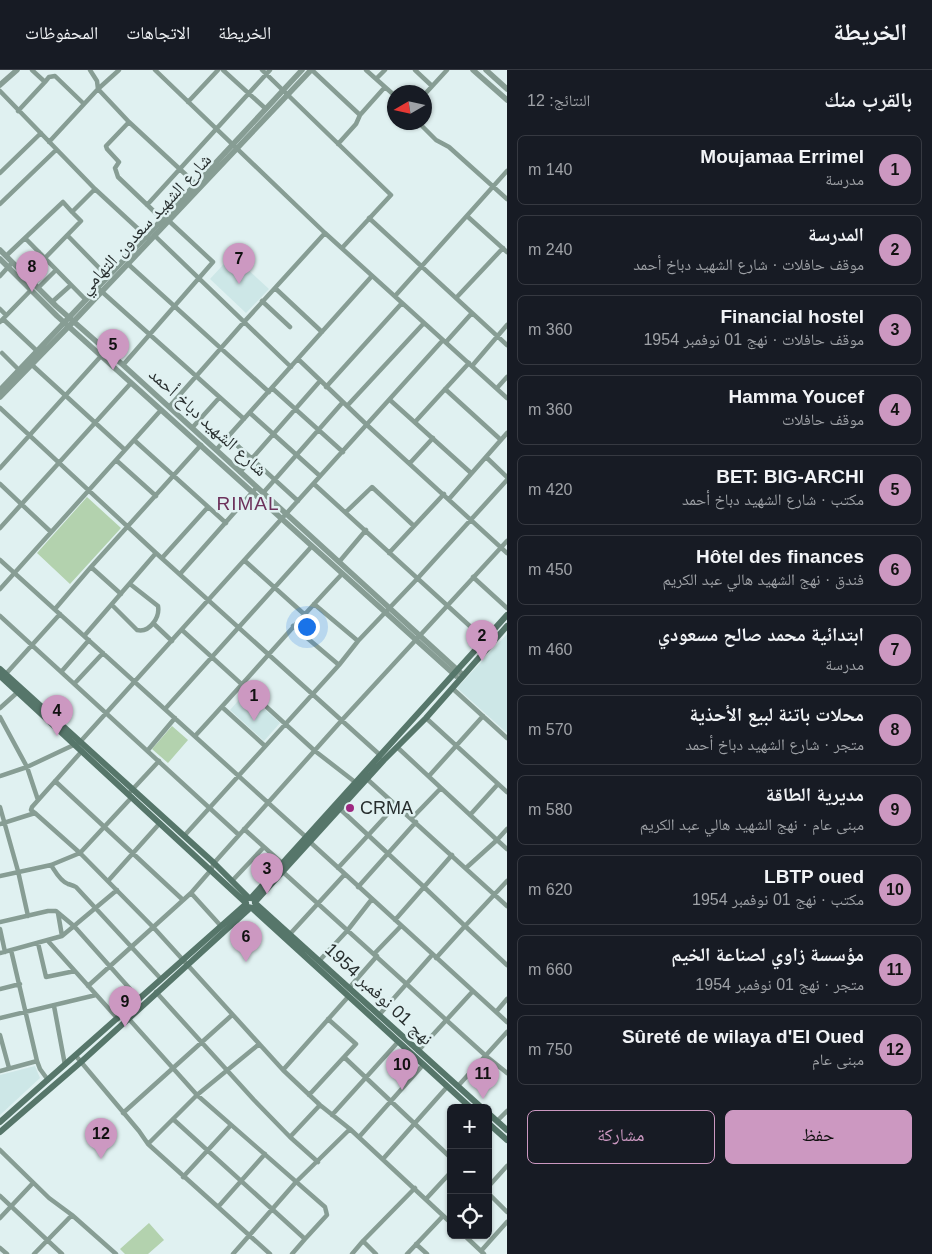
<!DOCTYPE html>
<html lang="ar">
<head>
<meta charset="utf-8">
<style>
	:root { --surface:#171b24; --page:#20242c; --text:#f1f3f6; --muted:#9ea1a6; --line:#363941; --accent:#cc98c1 }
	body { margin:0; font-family:Arial,"Noto Naskh Arabic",sans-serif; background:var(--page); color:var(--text); direction:rtl }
	.controls { position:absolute; right:15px; bottom:15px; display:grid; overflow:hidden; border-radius:8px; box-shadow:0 1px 4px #0004 }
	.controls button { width:45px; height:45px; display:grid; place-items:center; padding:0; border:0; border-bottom:1px solid var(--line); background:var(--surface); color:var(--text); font:25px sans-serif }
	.compass { position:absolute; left:387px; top:15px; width:45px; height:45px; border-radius:50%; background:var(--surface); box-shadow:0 1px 4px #0004; rotate:261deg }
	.you { position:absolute; left:306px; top:556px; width:18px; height:18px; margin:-12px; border:4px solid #fff; border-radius:50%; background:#1a73e8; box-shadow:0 0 0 8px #1a73e833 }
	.badge { display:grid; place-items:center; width:32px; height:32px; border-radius:50%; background:var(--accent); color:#111; font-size:16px; font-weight:700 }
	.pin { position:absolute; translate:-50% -41px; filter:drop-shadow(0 1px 2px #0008) }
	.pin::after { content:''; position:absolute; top:26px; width:18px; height:15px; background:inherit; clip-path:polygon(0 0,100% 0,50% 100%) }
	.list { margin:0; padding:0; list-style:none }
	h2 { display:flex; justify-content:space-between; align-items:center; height:65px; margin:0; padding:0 20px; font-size:21px }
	h2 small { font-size:16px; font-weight:400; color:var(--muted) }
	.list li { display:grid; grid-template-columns:32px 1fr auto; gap:15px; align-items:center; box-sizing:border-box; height:70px; margin:0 10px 10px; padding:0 10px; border:1px solid var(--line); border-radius:8px }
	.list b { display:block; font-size:19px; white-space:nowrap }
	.list p { margin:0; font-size:16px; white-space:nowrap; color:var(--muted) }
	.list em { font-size:16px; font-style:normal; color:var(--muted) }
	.actions { display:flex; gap:10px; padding:15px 20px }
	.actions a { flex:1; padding:11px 0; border:1px solid var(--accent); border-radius:8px; text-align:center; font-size:18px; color:var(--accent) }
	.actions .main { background:var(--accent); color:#111 }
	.icon { flex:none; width:28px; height:28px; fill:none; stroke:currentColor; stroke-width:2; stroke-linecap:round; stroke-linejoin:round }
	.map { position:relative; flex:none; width:507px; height:1184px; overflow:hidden; direction:ltr }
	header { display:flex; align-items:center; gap:30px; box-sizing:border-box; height:70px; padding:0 25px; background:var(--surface); border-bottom:1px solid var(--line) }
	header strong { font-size:24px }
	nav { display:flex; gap:28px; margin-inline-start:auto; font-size:18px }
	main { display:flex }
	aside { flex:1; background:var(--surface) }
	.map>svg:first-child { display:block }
	.built { fill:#cde7e7 }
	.green { fill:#b3d2ae }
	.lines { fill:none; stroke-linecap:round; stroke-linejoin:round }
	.minor { stroke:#879d94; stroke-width:4.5 }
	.tertiary { stroke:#879d94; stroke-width:5.5 }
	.secondary { stroke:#56766a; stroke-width:6 }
	.poi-dot { fill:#9e2881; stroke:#e0f1f1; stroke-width:2 }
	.labels { text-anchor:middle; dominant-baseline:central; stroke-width:5; stroke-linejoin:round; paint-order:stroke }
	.street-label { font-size:18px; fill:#282f2f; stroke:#e0f1f1 }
	.poi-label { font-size:18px; fill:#282f2f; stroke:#e0f1f1; text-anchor:start }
	.neighbourhood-label { font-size:19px; letter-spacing:1px; fill:#6d325c; stroke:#e0f1f1 }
</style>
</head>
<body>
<header>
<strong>الخريطة</strong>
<nav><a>الخريطة</a><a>الاتجاهات</a><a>المحفوظات</a></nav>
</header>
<main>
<aside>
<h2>بالقرب منك<small>النتائج: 12</small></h2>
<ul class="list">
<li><span class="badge">1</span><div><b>Moujamaa Errimel</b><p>مدرسة</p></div><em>140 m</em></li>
<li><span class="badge">2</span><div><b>المدرسة</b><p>موقف حافلات · شارع الشهيد دباخ أحمد</p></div><em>240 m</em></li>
<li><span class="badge">3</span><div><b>Financial hostel</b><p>موقف حافلات · نهج 01 نوفمبر 1954</p></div><em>360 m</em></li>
<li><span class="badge">4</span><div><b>Hamma Youcef</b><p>موقف حافلات</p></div><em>360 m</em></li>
<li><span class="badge">5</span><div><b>BET: BIG-ARCHI</b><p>مكتب · شارع الشهيد دباخ أحمد</p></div><em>420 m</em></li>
<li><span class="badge">6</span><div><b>Hôtel des finances</b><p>فندق · نهج الشهيد هالي عبد الكريم</p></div><em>450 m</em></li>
<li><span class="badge">7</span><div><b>ابتدائية محمد صالح مسعودي</b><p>مدرسة</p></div><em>460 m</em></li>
<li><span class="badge">8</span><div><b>محلات باتنة لبيع الأحذية</b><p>متجر · شارع الشهيد دباخ أحمد</p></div><em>570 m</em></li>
<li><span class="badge">9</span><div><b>مديرية الطاقة</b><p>مبنى عام · نهج الشهيد هالي عبد الكريم</p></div><em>580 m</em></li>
<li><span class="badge">10</span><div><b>LBTP oued</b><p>مكتب · نهج 01 نوفمبر 1954</p></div><em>620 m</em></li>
<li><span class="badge">11</span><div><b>مؤسسة زاوي لصناعة الخيم</b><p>متجر · نهج 01 نوفمبر 1954</p></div><em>660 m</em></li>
<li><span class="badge">12</span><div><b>Sûreté de wilaya d'El Oued</b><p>مبنى عام</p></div><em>750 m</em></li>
</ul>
<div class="actions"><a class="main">حفظ</a><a>مشاركة</a></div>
</aside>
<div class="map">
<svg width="507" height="1184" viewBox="0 0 507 1184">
	<rect width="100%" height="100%" fill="#e0f1f1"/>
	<path class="built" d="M232 185 269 219 246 243 210 209Z
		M507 564V663L457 618Z
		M246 622 280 653 264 671 230 640Z
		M35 996 40 1008 0 1045V1005Z"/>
	<path class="green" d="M87 427 121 458 70 514 37 483Z
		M172 656 188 670 168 693 152 679Z
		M149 1153 164 1170 148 1184H125L120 1179Z"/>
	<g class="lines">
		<path class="minor" d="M32 0 45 12 49 7 55 6 84 34
			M90 0 97 11 98 19 129 52 197 115
			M155 0 325 163 507 328
			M223 0 266 39
			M262 0 391 125 342 178
			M312 0 360 45
			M366 0 394 25
			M415 0 432 16
			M376 9 385 0
			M0 21 95 119 148 168
			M424 25 447 0
			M188 32 218 0
			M18 41 45 12
			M129 52 106 76 107 79 119 92 115 98 118 107 163 150
			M418 52 436 70 449 77 507 129
			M49 72 98 19 119 0
			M338 74 356 54 360 45 385 17
			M0 103 41 63
			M0 134 56 80
			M147 135 270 0
			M467 146 507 182
			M369 148 507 275
			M68 166 108 207
			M155 166 291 297
			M25 168 86 230
			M6 186 63 132 72 142 95 119
			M45 188 81 151 72 142
			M128 194 269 322
			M20 200 39 182
			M0 206 10 195
			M38 218 56 200
			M275 218 322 262
			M100 220 244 349
			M395 226 507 101
			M456 228 503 178
			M262 231 290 257
			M52 232 71 215
			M0 239 6 245
			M3 249 37 281
			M0 252 31 220
			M446 272 472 243
			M2 283 19 300
			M298 289 367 355 507 483
			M31 294 125 380
			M123 295 213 192 169 151
			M472 296 507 255
			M326 317 402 233
			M272 318 343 382
			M497 318 507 307
			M445 319 501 370
			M390 330 471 403
			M347 336 424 253
			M169 337 244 252 325 163
			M0 338 156 483 380 685
			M250 343 320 406
			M415 352 469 293
			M192 358 219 328
			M228 367 298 431
			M134 370 226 453
			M216 380 372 206
			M486 387 507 407
			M116 390 156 426
			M410 393 433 368
			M0 398 101 286
			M240 402 320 311
			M0 414 51 462
			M314 414 484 569
			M263 423 343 332
			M449 429 507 363
			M346 442 372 417 414 456
			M0 458 131 313
			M389 483 444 424
			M162 488 208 437
			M0 490 306 767
			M245 491 304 544
			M339 492 366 460
			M91 497 121 524
			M180 504 257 417
			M473 507 507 538
			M0 519 161 340
			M314 534 358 571
			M112 535 137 560C150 563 160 547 158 536L130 514
			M55 539 91 497 201 375
			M0 546 239 765
			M153 553 172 571
			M293 556 339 595
			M182 560 315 681 355 712
			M85 565 156 483
			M62 601 89 570
			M4 606 60 544
			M75 613 103 583
			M452 618 507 668
			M222 637 265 676
			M0 638 19 621
			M165 639 312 476
			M0 647 27 697 38 730
			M426 648 507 722
			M195 666C245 612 292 557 342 504
			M397 677 497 770 507 759
			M148 680 175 648
			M0 706 27 697 80 672 443 270
			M429 706 483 646
			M367 709 507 836
			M55 711 183 830
			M131 721 159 691
			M0 737 18 801 28 846
			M340 739 424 817 452 785
			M35 743 80 783 154 858 283 1000 320 1035 350 1059 451 1153
			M470 745 498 714
			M412 748 441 718
			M0 754 35 743 31 740 32 737 82 681
			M244 759 282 793
			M184 766 339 595 358 571 417 509 507 410
			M51 795C55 801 60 811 68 814 71 815 73 815 76 817L161 909
			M338 798 396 735
			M466 798 497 770 507 779
			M283 802 486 986 507 1003
			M345 804 507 952
			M0 806 51 795 80 783 132 727
			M108 811 160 753
			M232 811 264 777
			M358 817 416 752
			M191 823 220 855
			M58 843 62 866
			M395 850 424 817 465 856 507 811
			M0 852 48 841H56L74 856 139 929
			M0 859 5 882
			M290 864 345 804 310 772
			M48 871 118 949
			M38 873 46 907 75 901
			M11 880 37 991 40 999 48 1010
			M0 883 62 866 117 820
			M374 884 401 856
			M436 888 465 856 507 895
			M320 890 347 861 372 829
			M88 916 191 823 211 800 214 793 342 650 507 471
			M349 918 377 886
			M0 919 20 914
			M156 922 254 1030 290 1067 320 1035
			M54 936 65 995
			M496 942 507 929
			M379 945 432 885
			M0 948 96 925
			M128 948 197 1025 325 1137 327 1145 305 1169
			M0 965 9 998
			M418 981 473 921
			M76 986 139 1061 148 1074 218 1137 265 1084
			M344 987 451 1088
			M283 1000 348 927
			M0 1001 37 991
			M458 1016 507 962
			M309 1025 356 974 328 949
			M123 1043 232 945
			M332 1045 398 972
			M173 1049 305 1169 292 1184
			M497 1051 507 1041
			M290 1067 318 1092
			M359 1067 423 995
			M148 1074 197 1025 258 975
			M0 1080 49 1128 72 1145 116 1184
			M383 1089 447 1017
			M183 1107 231 1055
			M488 1117 507 1096
			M488 1123 507 1142
			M0 1126 62 1184
			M426 1129 451 1102
			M218 1137 270 1184
			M0 1148 33 1113
			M464 1165 484 1184
			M363 1171 415 1118
			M416 1174 427 1184
			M0 1178 7 1184
			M481 1181 507 1152
			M34 1184 72 1145
			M233 1184 296 1112 350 1059
			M352 1184 363 1171 376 1184
			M407 1184 443 1146"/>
		<path class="tertiary" d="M473 0 507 30
			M486 0 507 19
			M0 15 17 0
			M0 180 56 236 123 295 463 605
			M0 189 57 246 456 606
			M0 320 196 114 302 0
			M0 327 74 251 311 0"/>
		<path class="secondary" d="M0 599 214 793 249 828
			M0 606 246 833
			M251 828 507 545
			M255 832 384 690 426 648 507 556
			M255 833 482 1038
			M248 837 252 838 471 1038
			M488 1043 507 1060
			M0 1052 246 834
			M488 1053 507 1070
			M0 1062 81 992 250 838"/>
	</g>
	<circle class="poi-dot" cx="350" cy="738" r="5"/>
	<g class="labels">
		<g class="street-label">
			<text transform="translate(145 154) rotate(-47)">شارع الشهيد سعدون التهامي</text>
			<text transform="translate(208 352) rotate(42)">شارع الشهيد دباخ أحمد</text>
			<text transform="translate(379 924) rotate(43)">نهج 01 نوفمبر 1954</text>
		</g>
		<g class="poi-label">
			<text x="360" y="738">CRMA</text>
		</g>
		<g class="neighbourhood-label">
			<text x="248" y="433">RIMAL</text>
		</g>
	</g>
</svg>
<div class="controls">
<button>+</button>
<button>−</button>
<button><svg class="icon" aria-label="locate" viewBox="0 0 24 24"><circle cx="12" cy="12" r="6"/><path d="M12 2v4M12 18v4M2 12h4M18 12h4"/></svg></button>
</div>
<svg class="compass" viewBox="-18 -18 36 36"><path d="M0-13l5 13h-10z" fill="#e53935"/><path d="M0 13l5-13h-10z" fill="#9ea1a6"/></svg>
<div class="you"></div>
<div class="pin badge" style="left:254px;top:651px">1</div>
<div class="pin badge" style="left:482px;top:591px">2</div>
<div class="pin badge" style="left:267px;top:824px">3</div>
<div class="pin badge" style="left:57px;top:666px">4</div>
<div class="pin badge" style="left:113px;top:300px">5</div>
<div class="pin badge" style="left:246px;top:892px">6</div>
<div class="pin badge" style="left:239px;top:214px">7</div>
<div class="pin badge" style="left:32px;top:222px">8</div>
<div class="pin badge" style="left:125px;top:957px">9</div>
<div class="pin badge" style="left:402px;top:1020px">10</div>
<div class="pin badge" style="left:483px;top:1029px">11</div>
<div class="pin badge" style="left:101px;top:1089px">12</div>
</div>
</main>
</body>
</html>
